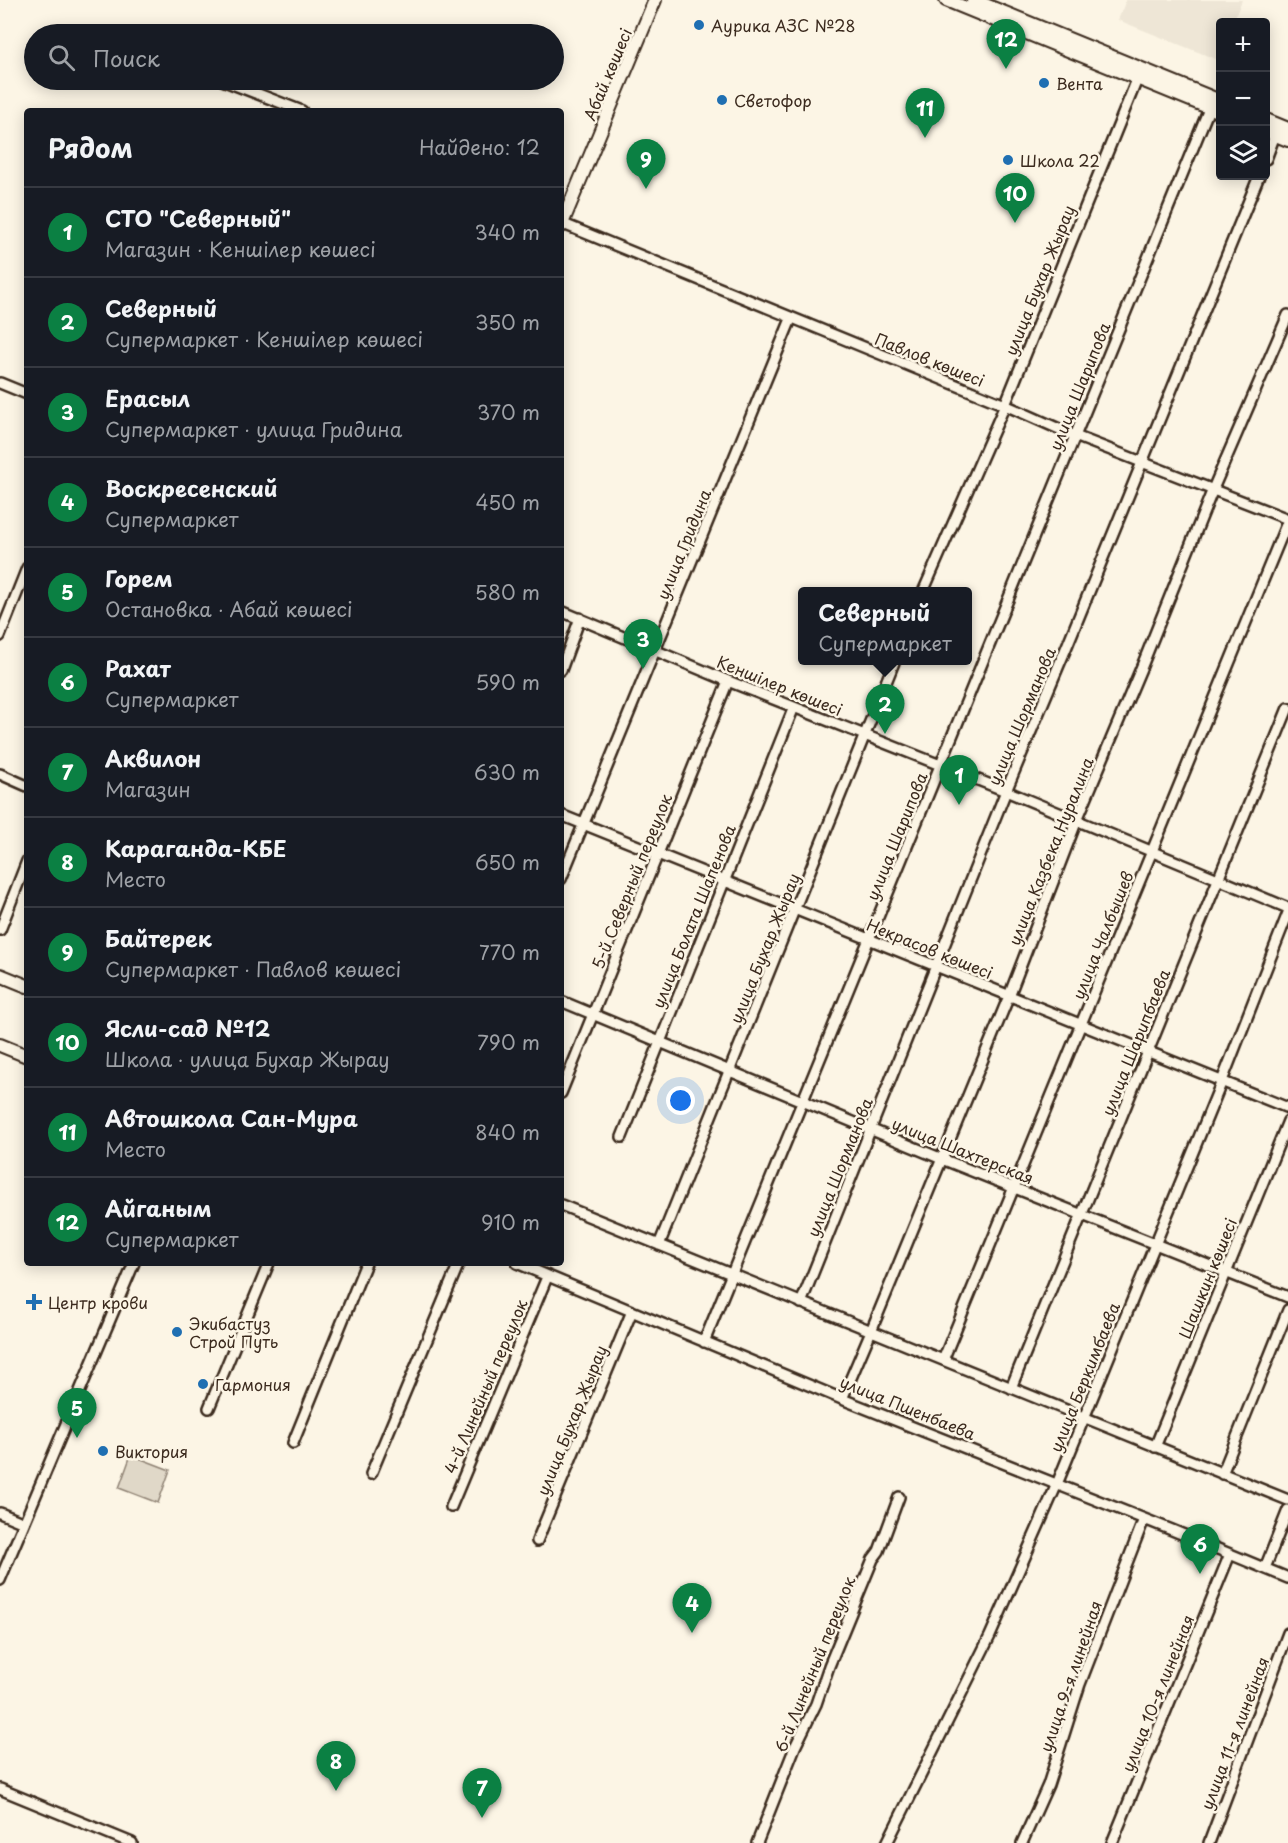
<!DOCTYPE html>
<html lang="ru">
<head>
<meta charset="utf-8">
<style>
	:root { --surface:#171b24; --page:#20242c; --text:#f1f3f6; --muted:#9ea1a6; --line:#363941; --accent:#0b8043 }
	body { margin:0; font-family:"Playpen Sans",sans-serif; background:var(--page); color:var(--text) }
	.controls { position:absolute; right:18px; top:18px; display:grid; overflow:hidden; border-radius:6px; box-shadow:0 3px 15px #0003 }
	.controls button { width:54px; height:54px; display:grid; place-items:center; padding:0; border:0; border-bottom:2px solid var(--line); background:var(--surface); color:var(--text); font:30px sans-serif }
	.you { position:absolute; left:681px; top:1101px; width:21px; height:21px; margin:-15px; border:4px solid #fff; border-radius:50%; background:#1a73e8; box-shadow:0 0 0 9px #1a73e833 }
	.badge { display:grid; place-items:center; width:39px; height:39px; border-radius:50%; background:var(--accent); color:#fff; font-size:20px; font-weight:700 }
	.pin { position:absolute; translate:-50% -50px; filter:drop-shadow(0 2px 3px #0008) }
	.pin::after { content:''; position:absolute; top:32px; width:21px; height:18px; background:inherit; clip-path:polygon(0 0,100% 0,50% 100%) }
	.popup { position:absolute; left:798px; top:587px; width:174px; height:78px; box-sizing:border-box; display:grid; place-content:center; border-radius:6px; background:var(--surface); filter:drop-shadow(0 2px 4px #0005); font-size:20px; white-space:nowrap; color:var(--muted) }
	.popup b { font-size:22px; color:var(--text) }
	.popup::after { content:''; position:absolute; left:50%; top:100%; margin-left:-12px; border:12px solid transparent; border-top-color:var(--surface) }
	.list { margin:0; padding:0; list-style:none }
	h2 { display:flex; justify-content:space-between; align-items:center; height:78px; margin:0; padding:0 24px; font-size:26px }
	h2 small { font-size:20px; font-weight:400; color:var(--muted) }
	.list li { display:grid; grid-template-columns:39px 1fr auto; gap:18px; align-items:center; box-sizing:border-box; height:90px; padding:0 24px; border-top:2px solid var(--line) }
	.list b { display:block; font-size:22px; white-space:nowrap }
	.list p { margin:0; font-size:20px; white-space:nowrap; color:var(--muted) }
	.list em { font-size:20px; font-style:normal; color:var(--muted) }
	.icon { flex:none; width:33px; height:33px; fill:none; stroke:currentColor; stroke-width:2; stroke-linecap:round; stroke-linejoin:round }
	.map { position:relative; flex:none; width:1288px; height:1843px; overflow:hidden }
	.search { position:absolute; background:var(--surface); box-shadow:0 3px 15px #0003; left:24px; top:24px; width:540px; height:66px; display:flex; align-items:center; gap:15px; box-sizing:border-box; padding:0 21px; border-radius:33px; color:var(--muted); font-size:22px }
	.panel { position:absolute; background:var(--surface); box-shadow:0 3px 15px #0003; left:24px; top:108px; width:540px; height:1158px; border-radius:6px }
	.map>svg:first-child { display:block }
	.built { fill:#eee6d6 }
	.green { fill:#e0d8c8; stroke:#8e8173; stroke-width:1.5 }
	.lines { fill:none; stroke-linecap:round; stroke-linejoin:round }
	.minor-casing { stroke:#3b2a1e; stroke-width:14 }
	.major-casing { stroke:#3b2a1e; stroke-width:16 }
	.minor { stroke:#fcf5e5; stroke-width:9 }
	.major { stroke:#fcf5e5; stroke-width:12 }
	.poi-dot { fill:#1f6fb2; stroke:#fcf5e5; stroke-width:2 }
	.labels { text-anchor:middle; dominant-baseline:central; stroke-width:5; stroke-linejoin:round; paint-order:stroke }
	.poi-label { font-size:16px; fill:#3b2a1e; stroke:#fcf5e5; text-anchor:start }
	.street-label { font-size:16px; fill:#3b2a1e; stroke:#fcf5e5 }
</style>
</head>
<body>
<div class="map">
<svg width="1288" height="1843" viewBox="0 0 1288 1843">
	<rect width="100%" height="100%" fill="#fcf5e5"/>
	<filter id="ink" filterUnits="userSpaceOnUse"><feTurbulence type="fractalNoise" baseFrequency=".0167" numOctaves="2"/><feDisplacementMap in="SourceGraphic" scale="12" xChannelSelector="R" yChannelSelector="G"/><feConvolveMatrix kernelMatrix="1 2 1 2 8 2 1 2 1" color-interpolation-filters="sRGB"/></filter>
	<g filter="url(#ink)">
		<path class="built" d="M1126 0H1242L1233 22H1220V53L1218 60 1118 20Z"/>
		<path class="green" d="M131 1455 170 1470 158 1503 119 1488Z"/>
		<g class="lines">
			<defs>
				<path id="minor" d="M222 80 302 111
					M1266 159 1275 135
					M561 223 1005 405 1075 436 1288 519
					M0 383 27 394
					M923 592 1005 405 1138 77
					M561 611 728 681 1006 791 1288 908
					M0 636 27 568
					M561 670 580 618
					M0 774 27 786
					M561 815 1288 1108
					M561 879 791 319
					M0 930 27 861
					M561 1001 942 1159 1288 1297
					M561 1093 728 681
					M622 1137 794 707
					M561 1205 1288 1500
					M659 1245 895 660
					M517 1263 842 1399 1172 1530 1288 1578
					M801 1303 1006 791 1067 646 1259 176
					M704 1342 1211 104
					M943 1360 1288 520
					M1011 1388 1288 708
					M842 1399 871 1331 1009 996 1077 820 1142 666 1213 489 1288 315
					M209 1408 269 1263
					M293 1443 366 1263
					M1155 1447 1288 1121
					M371 1474 459 1263
					M1222 1474 1288 1310
					M451 1507 547 1277
					M0 1513 24 1523
					M537 1541 632 1311
					M1265 1568 1288 1510
					M0 1580 134 1263
					M0 1789 132 1843
					M757 1843 795 1747 816 1704 829 1666 873 1559 879 1551 899 1497
					M887 1843 990 1636 1057 1484 1222 1081 1288 913
					M1022 1843 1048 1785 1080 1684 1144 1519
					M1112 1843 1230 1554
					M1209 1843 1288 1633"/>
				<path id="major" d="M946 0 1220 112
					M973 0 1220 101
					M1266 120 1288 129
					M1266 131 1288 140
					M561 226 655 0
					M0 975 27 986
					M0 1045 27 1056"/>
			</defs>
			<use href="#minor" class="minor-casing"/>
			<use href="#major" class="major-casing"/>
			<use href="#minor" class="minor"/>
			<use href="#major" class="major"/>
		</g>
	</g>
	<g class="poi-dot">
		<circle cx="699" cy="25" r="6"/>
		<circle cx="1044" cy="83" r="6"/>
		<circle cx="722" cy="100" r="6"/>
		<circle cx="1008" cy="160" r="6"/>
		<path d="M31 1293h6v6h6v6h-6v6h-6v-6h-6v-6h6z"/>
		<circle cx="177" cy="1332" r="6"/>
		<circle cx="203" cy="1384" r="6"/>
		<circle cx="103" cy="1451" r="6"/>
	</g>
	<g class="labels">
		<g class="poi-label">
			<text x="711" y="25">Аурика АЗС №28</text>
			<text x="1056" y="83">Вента</text>
			<text x="734" y="100">Светофор</text>
			<text x="1020" y="160">Школа 22</text>
			<text x="48" y="1302">Центр крови</text>
			<text x="189" y="1323">Экибастуз<tspan x="189" dy="18">Строй Путь</tspan></text>
			<text x="215" y="1384">Гармония</text>
			<text x="115" y="1451">Виктория</text>
		</g>
		<g class="street-label">
			<text transform="translate(607 74) rotate(-67)">Абай көшесі</text>
			<text transform="translate(1039 280) rotate(-68)">улица Бухар Жырау</text>
			<text transform="translate(930 359) rotate(22)">Павлов көшесі</text>
			<text transform="translate(1079 386) rotate(-68)">улица Шарипова</text>
			<text transform="translate(683 544) rotate(-68)">улица Гридина</text>
			<text transform="translate(780 685) rotate(22)">Кеншілер көшесі</text>
			<text transform="translate(1021 716) rotate(-67)">улица Шорманова</text>
			<text transform="translate(896 836) rotate(-68)">улица Шарипова</text>
			<text transform="translate(1050 851) rotate(-68)">улица Казбека Нуралина</text>
			<text transform="translate(631 881) rotate(-68)">5-й Северный переулок</text>
			<text transform="translate(693 916) rotate(-68)">улица Болата Шапенова</text>
			<text transform="translate(1102 935) rotate(-68)">улица Чалбышев</text>
			<text transform="translate(764 948) rotate(-68)">улица Бухар Жырау</text>
			<text transform="translate(930 948) rotate(22)">Некрасов көшесі</text>
			<text transform="translate(1135 1042) rotate(-68)">улица Шарипбаева</text>
			<text transform="translate(963 1150) rotate(22)">улица Шахтерская</text>
			<text transform="translate(839 1167) rotate(-68)">улица Шорманова</text>
			<text transform="translate(1207 1278) rotate(-68)">Шашкин көшесі</text>
			<text transform="translate(1084 1377) rotate(-68)">улица Беркимбаева</text>
			<text transform="translate(485 1386) rotate(-67)">4-й Линейный переулок</text>
			<text transform="translate(908 1407) rotate(22)">улица Пшенбаева</text>
			<text transform="translate(571 1420) rotate(-68)">улица Бухар Жырау</text>
			<text transform="translate(814 1664) rotate(-68)">6-й Линейный переулок</text>
			<text transform="translate(1070 1676) rotate(-71)">улица 9-я линейная</text>
			<text transform="translate(1157 1693) rotate(-68)">улица 10-я линейная</text>
			<text transform="translate(1234 1733) rotate(-69)">улица 11-я линейная</text>
		</g>
	</g>
</svg>
<div class="controls">
<button>+</button>
<button>−</button>
<button><svg class="icon" aria-label="layers" viewBox="0 0 24 24"><path d="M12 4l9 5-9 5-9-5zM3 14l9 5 9-5"/></svg></button>
</div>
<div class="you"></div>
<div class="pin badge" style="left:959px;top:805px">1</div>
<div class="pin badge" style="left:885px;top:734px">2</div>
<div class="popup"><b>Северный</b>Супермаркет</div>
<div class="pin badge" style="left:643px;top:669px">3</div>
<div class="pin badge" style="left:692px;top:1633px">4</div>
<div class="pin badge" style="left:77px;top:1438px">5</div>
<div class="pin badge" style="left:1200px;top:1574px">6</div>
<div class="pin badge" style="left:482px;top:1818px">7</div>
<div class="pin badge" style="left:336px;top:1791px">8</div>
<div class="pin badge" style="left:646px;top:189px">9</div>
<div class="pin badge" style="left:1015px;top:223px">10</div>
<div class="pin badge" style="left:925px;top:138px">11</div>
<div class="pin badge" style="left:1006px;top:69px">12</div>
<div class="search"><svg class="icon" aria-label="search" viewBox="0 0 24 24"><circle cx="10" cy="10" r="6"/><path d="M15 15l6 6"/></svg>Поиск</div>
<section class="panel">
<h2>Рядом<small>Найдено: 12</small></h2>
<ul class="list">
<li><span class="badge">1</span><div><b>СТО &quot;Северный&quot;</b><p>Магазин · Кеншілер көшесі</p></div><em>340 m</em></li>
<li><span class="badge">2</span><div><b>Северный</b><p>Супермаркет · Кеншілер көшесі</p></div><em>350 m</em></li>
<li><span class="badge">3</span><div><b>Ерасыл</b><p>Супермаркет · улица Гридина</p></div><em>370 m</em></li>
<li><span class="badge">4</span><div><b>Воскресенский</b><p>Супермаркет</p></div><em>450 m</em></li>
<li><span class="badge">5</span><div><b>Горем</b><p>Остановка · Абай көшесі</p></div><em>580 m</em></li>
<li><span class="badge">6</span><div><b>Рахат</b><p>Супермаркет</p></div><em>590 m</em></li>
<li><span class="badge">7</span><div><b>Аквилон</b><p>Магазин</p></div><em>630 m</em></li>
<li><span class="badge">8</span><div><b>Караганда-КБЕ</b><p>Место</p></div><em>650 m</em></li>
<li><span class="badge">9</span><div><b>Байтерек</b><p>Супермаркет · Павлов көшесі</p></div><em>770 m</em></li>
<li><span class="badge">10</span><div><b>Ясли-сад №12</b><p>Школа · улица Бухар Жырау</p></div><em>790 m</em></li>
<li><span class="badge">11</span><div><b>Автошкола Сан-Мура</b><p>Место</p></div><em>840 m</em></li>
<li><span class="badge">12</span><div><b>Айганым</b><p>Супермаркет</p></div><em>910 m</em></li>
</ul>
</section>
</div>
</body>
</html>
